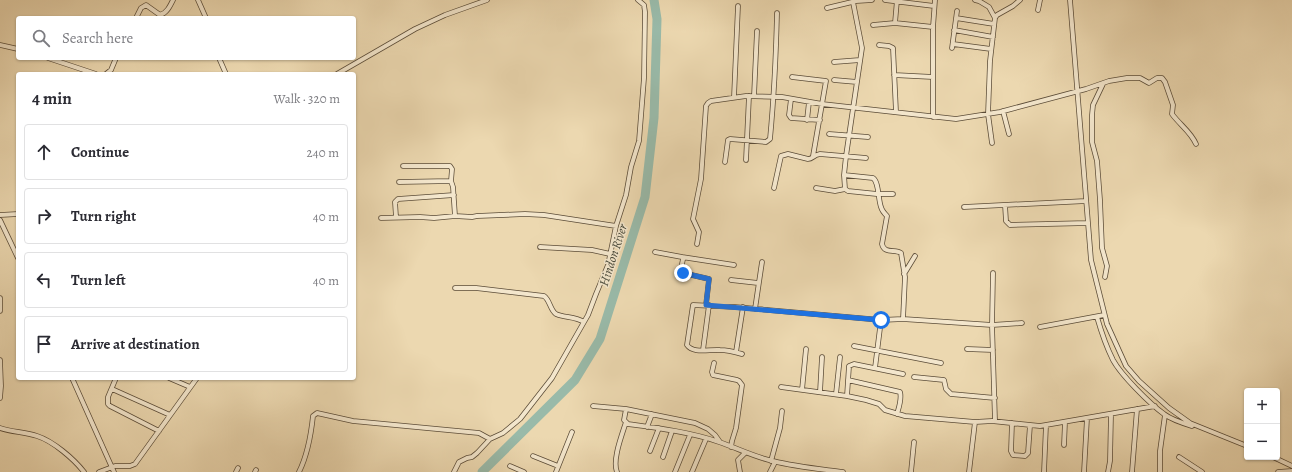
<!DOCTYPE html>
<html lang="en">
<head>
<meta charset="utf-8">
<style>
	:root { --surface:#fff; --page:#f7f7f7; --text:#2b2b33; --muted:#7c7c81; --line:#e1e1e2 }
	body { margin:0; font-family:Alegreya,serif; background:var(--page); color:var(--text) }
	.controls { position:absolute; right:12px; bottom:12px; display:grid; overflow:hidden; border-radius:4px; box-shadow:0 1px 3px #0004 }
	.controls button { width:36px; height:36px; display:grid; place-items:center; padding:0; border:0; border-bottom:1px solid var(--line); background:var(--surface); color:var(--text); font:20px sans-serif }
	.stop { position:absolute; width:12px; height:12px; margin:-9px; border:3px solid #1a73e8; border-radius:50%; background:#fff }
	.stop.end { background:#1a73e8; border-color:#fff; box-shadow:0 1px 4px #0008 }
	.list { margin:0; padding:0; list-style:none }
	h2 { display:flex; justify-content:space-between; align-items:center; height:52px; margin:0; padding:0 16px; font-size:17px }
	h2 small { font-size:13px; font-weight:400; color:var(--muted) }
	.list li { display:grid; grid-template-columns:26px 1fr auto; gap:12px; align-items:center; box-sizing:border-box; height:56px; margin:0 8px 8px; padding:0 8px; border:1px solid var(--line); border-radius:4px }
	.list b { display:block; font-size:15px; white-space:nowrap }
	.list em { font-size:13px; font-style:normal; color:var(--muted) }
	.icon { flex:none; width:22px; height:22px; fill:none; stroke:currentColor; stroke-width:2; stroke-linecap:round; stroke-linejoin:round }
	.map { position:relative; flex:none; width:1292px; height:472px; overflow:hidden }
	.search { position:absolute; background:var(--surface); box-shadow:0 1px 3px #0004; left:16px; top:16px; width:340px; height:44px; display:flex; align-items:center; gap:10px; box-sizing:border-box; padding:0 14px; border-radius:4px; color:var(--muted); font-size:15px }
	.panel { position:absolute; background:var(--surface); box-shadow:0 1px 3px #0004; left:16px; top:72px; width:340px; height:308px; border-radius:4px }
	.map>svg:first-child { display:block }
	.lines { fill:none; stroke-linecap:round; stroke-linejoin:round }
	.river { stroke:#99baa9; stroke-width:9 }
	.minor-casing { stroke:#5b4c38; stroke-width:5.5 }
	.minor { stroke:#f3e6cc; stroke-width:4 }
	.route { stroke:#1a73e8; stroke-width:5 }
	.labels { text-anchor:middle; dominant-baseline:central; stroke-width:3; stroke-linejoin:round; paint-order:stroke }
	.water-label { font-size:13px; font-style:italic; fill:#4c4d3e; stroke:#f3e6cc }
</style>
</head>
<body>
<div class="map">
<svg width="1292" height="472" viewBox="0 0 1292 472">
	<rect width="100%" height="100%" fill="#ecd8b0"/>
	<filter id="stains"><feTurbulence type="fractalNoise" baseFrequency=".005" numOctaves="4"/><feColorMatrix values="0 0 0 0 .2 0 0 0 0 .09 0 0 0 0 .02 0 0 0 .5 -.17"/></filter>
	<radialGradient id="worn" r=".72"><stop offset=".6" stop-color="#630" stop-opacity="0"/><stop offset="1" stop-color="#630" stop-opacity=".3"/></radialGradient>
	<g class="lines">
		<path class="river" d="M482 472 575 380 600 339 645 197 654 118 657 19 654 0"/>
		<defs>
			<path id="minor" d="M198 0 206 18
				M885 0 934 6
				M975 0 979 1 989 7 995 18 990 61 988 114 992 143
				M1070 0 1091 260 1107 324 1126 366 1139 381 1169 408 1190 423 1247 446
				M853 2 862 48 846 156 844 175 845 189 848 191 877 194H893
				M827 8 856 1 872 0
				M1038 10 1040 0
				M136 18 141 8 146 5 160 15C167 13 170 6 173 0
				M956 18 994 24
				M995 18 997 15 1013 6 1020 0
				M895 23 897 0
				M873 25 895 23 933 27
				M954 30 993 37
				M953 44 991 49
				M0 45 18 49
				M879 45 889 46 893 48 896 112
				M952 48 957 11
				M48 58 96 74
				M219 58 226 74
				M834 62 860 60
				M106 74 111 70 116 58
				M337 74 415 29 445 15 487 0
				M894 75 933 77
				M792 77 826 81 813 156
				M834 80 857 82
				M1103 84 1093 105 1092 115V142L1097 161 1100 200 1102 248 1107 266 1105 277
				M754 96 757 31
				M734 97 738 6
				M791 99 789 115 791 118 820 120
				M1003 111 1009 134
				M933 117V27L935 0
				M807 120 809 102
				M829 134 868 137
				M746 160 749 96
				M725 162 728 140 730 139 766 142 770 139C774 97 776 55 777 13
				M403 166H450L452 169 451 181
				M844 175 873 178C879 182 878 199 881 207 882 211 884 213 887 216L882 244C884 254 895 249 901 253L905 277 903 319
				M399 182 451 181 453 187 455 216
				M774 188 781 156 788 154 808 159C813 159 813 155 820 154L866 158
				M816 188 835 191 845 189
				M1005 205 1006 221 1010 225 1088 223
				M964 207 1086 201
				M0 215 18 214
				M396 217 395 202 398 199 454 195
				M381 218 420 217 434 218 455 216 472 217 477 216 525 214 544 215 616 226
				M0 220 18 258
				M697 244 699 232 693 219 701 179 706 106 708 103 711 101 746 96 782 97 822 104 956 119 1000 112 1086 89 1109 81 1127 78H1140L1149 83 1157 78H1162L1165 82 1173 105 1172 114C1180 125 1191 132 1196 144
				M540 247 592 250 610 254
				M655 252 682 257 683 259 681 269 683 273 709 279 706 305
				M682 257 734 265
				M993 273 992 325 995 421
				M904 274 915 256
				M731 280 758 283
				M455 288H476L544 296C550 300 550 310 556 314 565 318 575 316 584 322
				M0 298V311
				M755 309 762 262
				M1097 317C1101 331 1106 346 1113 360 1121 375 1150 404 1164 414 1172 420 1182 423 1192 426
				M1040 327 1104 315
				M854 346 941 363
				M967 349 993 350
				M703 350 709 305
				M736 352 743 307
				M742 354C735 352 727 350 720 350 710 349 693 354 687 345L693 305 735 307 881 320 903 319 992 325 1022 323
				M0 360 1 386 0 398
				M714 363 712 372 713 375 737 380 739 381 742 385 736 428 732 441 731 447
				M875 368 881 320
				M914 377 944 380 946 389 951 394 995 398
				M72 378 114 472
				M116 378 108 397V404L110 406 159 431
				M169 378 190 387
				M848 380 900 392C902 399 899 407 897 414
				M781 387 847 396 866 400 879 404 885 410 905 416 975 422 992 421 1040 426 1155 406
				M112 389 170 415
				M802 390 806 349
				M820 392 822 357
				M836 394 840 357
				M847 396 849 366 854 364 903 374
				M593 406 626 409 695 423 708 429 715 435 720 442
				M626 409 624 420 628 424C658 428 690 432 719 442 737 448 754 457 773 461 796 467 820 469 843 472
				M1012 423 1011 451 1013 455 1025 456 1028 453 1030 425
				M647 427 652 414
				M0 428C12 432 25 432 37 436 53 441 74 459 84 472
				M1064 445 1065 422
				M650 451 659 428
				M533 456 558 466
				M663 457 672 431
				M1179 457 1202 472
				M1273 457 1292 466
				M771 461 780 428 782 411
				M510 466 524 472
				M99 472 115 466H130L135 464 197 378
				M236 472 238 468
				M255 472 256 470
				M299 472C308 454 311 435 313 416L317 413 353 421 479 433 490 439
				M454 472 459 462 467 458 472 457 477 453 490 439 503 433 520 419 552 378 588 315 596 294 608 265 616 226 626 195 631 167 639 141 644 78 645 12 644 5 638 0
				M556 472 572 432
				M617 472C612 460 622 435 626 422
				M675 472 690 435
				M692 472 706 439
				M740 472 738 460 745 453
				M770 472 775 462
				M911 472 914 442
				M969 472 975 422
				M1044 472 1046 425
				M1084 472 1087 418
				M1108 472 1110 461 1111 414
				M1132 472 1137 409
				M1160 472V451L1165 415
				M1278 472 1292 471"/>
		</defs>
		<use href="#minor" class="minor-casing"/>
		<use href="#minor" class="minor"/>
	</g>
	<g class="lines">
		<path class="route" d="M683 273 709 279 706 305 881 320"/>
	</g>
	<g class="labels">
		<g class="water-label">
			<text transform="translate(613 255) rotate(-72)">Hindon River</text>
		</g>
	</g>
	<rect width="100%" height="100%" filter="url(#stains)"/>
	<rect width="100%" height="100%" fill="url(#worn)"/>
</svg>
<div class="controls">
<button>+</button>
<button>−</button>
</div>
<div class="stop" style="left:881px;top:320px"></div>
<div class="stop end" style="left:683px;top:273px"></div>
<div class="search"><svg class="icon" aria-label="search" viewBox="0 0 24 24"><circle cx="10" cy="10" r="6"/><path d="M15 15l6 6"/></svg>Search here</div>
<section class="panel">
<h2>4 min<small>Walk · 320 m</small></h2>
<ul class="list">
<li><svg class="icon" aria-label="ahead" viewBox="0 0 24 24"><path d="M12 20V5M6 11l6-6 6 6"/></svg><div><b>Continue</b></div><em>240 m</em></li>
<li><svg class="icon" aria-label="right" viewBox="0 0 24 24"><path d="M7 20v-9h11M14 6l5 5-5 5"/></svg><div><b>Turn right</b></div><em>40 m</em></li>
<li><svg class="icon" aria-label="left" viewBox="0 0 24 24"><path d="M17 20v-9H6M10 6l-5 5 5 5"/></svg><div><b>Turn left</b></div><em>40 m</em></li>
<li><svg class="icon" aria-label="arrive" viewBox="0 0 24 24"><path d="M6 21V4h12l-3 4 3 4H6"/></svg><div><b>Arrive at destination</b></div></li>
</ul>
</section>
</div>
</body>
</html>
